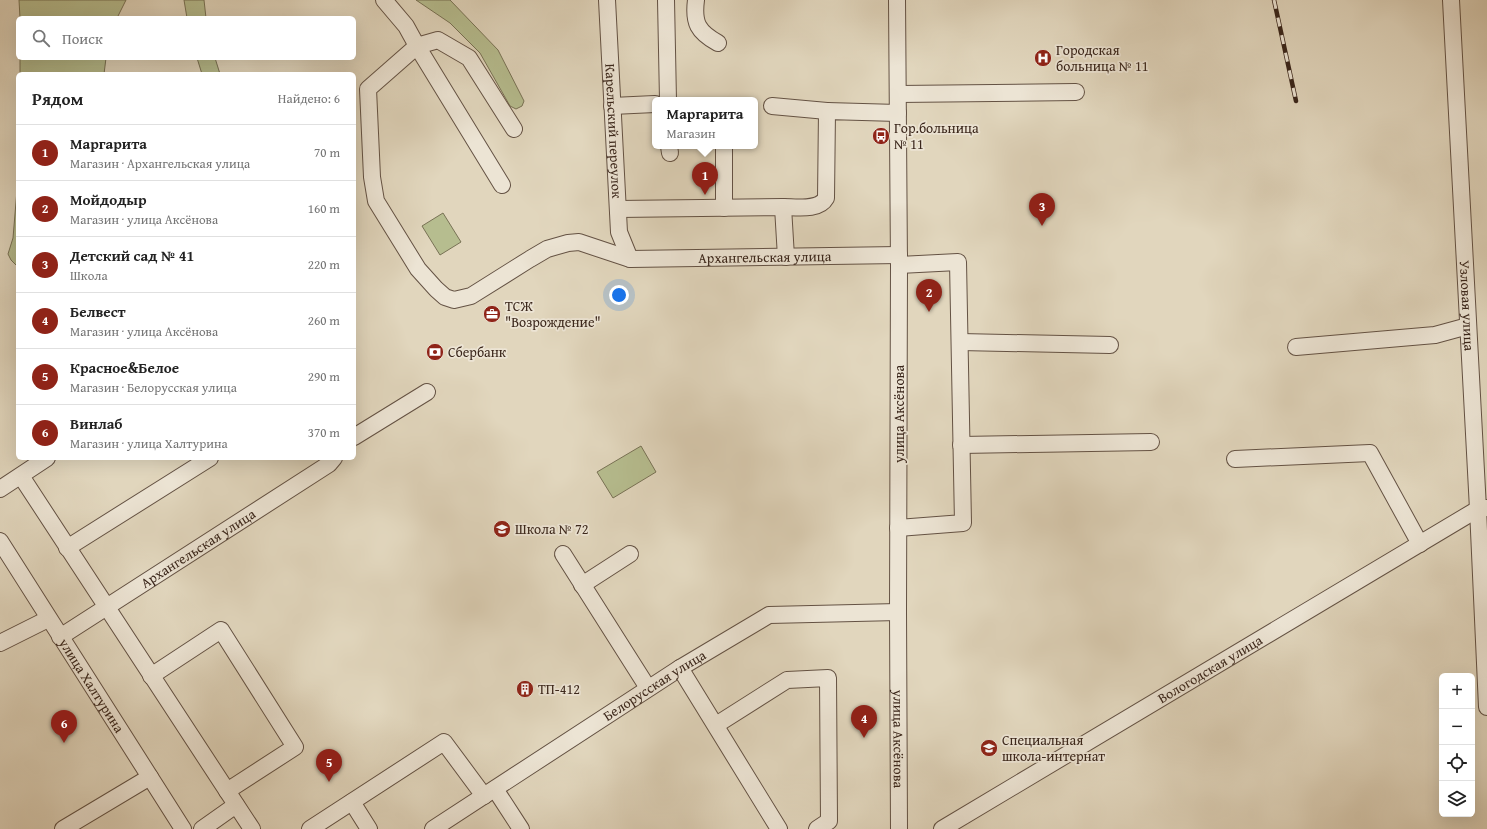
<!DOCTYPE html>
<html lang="ru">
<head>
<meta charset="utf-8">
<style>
	:root { --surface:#fff; --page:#f6f6f6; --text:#222; --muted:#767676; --line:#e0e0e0; --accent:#8f2418 }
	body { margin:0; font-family:"Gentium Book Plus",serif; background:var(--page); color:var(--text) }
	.controls { position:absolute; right:12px; bottom:12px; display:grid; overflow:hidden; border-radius:6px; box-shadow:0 4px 16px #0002 }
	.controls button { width:36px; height:36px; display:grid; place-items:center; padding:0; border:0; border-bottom:1px solid var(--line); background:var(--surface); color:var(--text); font:20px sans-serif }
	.you { position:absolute; left:619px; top:295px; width:14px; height:14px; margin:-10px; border:3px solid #fff; border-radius:50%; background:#1a73e8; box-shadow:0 0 0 6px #1a73e833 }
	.badge { display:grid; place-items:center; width:26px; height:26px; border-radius:50%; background:var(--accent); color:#fff; font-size:13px; font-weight:700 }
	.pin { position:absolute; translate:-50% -33px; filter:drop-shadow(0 1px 2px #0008) }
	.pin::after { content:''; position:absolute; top:21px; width:14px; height:12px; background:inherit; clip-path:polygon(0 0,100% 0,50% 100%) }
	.popup { position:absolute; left:652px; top:97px; width:106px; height:52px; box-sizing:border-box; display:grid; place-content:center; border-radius:6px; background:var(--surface); filter:drop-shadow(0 1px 3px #0005); font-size:13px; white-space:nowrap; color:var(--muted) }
	.popup b { font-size:15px; color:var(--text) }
	.popup::after { content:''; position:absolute; left:50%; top:100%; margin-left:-8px; border:8px solid transparent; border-top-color:var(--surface) }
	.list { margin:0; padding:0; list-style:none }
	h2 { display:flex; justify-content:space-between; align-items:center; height:52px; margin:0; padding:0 16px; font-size:17px }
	h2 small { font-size:13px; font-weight:400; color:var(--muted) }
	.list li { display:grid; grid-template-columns:26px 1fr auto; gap:12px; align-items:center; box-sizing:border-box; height:56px; padding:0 16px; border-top:1px solid var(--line) }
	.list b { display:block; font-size:15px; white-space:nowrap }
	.list p { margin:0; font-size:13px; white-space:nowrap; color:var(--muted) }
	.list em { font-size:13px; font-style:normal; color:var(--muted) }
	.icon { flex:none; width:22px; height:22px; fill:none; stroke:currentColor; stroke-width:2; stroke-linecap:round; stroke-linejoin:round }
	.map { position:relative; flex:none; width:1487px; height:829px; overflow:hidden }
	.search { position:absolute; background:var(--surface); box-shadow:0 4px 16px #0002; left:16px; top:16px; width:340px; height:44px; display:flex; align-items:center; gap:10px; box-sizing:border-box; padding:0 14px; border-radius:6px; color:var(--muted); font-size:15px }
	.panel { position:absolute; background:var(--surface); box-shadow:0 4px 16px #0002; left:16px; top:72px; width:340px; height:388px; border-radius:6px }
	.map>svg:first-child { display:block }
	.green { fill:#b6bd8f; stroke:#787255 }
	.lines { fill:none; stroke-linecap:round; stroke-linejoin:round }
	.minor-casing { stroke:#645244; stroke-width:18 }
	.minor { stroke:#ece4d4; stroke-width:16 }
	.rail-casing { stroke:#3a261b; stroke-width:4.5 }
	.rail { stroke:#ece4d4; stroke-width:3; stroke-dasharray:9; stroke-linecap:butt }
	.labels { text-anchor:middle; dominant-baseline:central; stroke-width:3.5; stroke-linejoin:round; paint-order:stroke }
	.poi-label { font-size:14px; fill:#3a261b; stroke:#ece4d4; text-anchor:start }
	.street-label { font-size:14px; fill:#3a261b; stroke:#ece4d4 }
</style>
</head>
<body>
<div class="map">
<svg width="1487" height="829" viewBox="0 0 1487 829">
	<rect width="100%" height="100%" fill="#e1d6bd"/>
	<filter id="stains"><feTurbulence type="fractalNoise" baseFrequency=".005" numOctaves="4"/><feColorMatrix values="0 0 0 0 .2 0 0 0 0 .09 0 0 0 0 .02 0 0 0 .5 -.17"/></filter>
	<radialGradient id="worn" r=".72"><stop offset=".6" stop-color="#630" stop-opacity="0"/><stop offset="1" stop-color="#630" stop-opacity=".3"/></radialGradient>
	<path class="green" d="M19 0H126L117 18H20Z
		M184 0H204L206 18H187Z
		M416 0H450L498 50 524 101 522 106 516 109 510 106 480 53 450 23Z
		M20 58H106L104 74H20Z
		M197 58H215L220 74H202Z
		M18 178V267L11 260 8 254 13 238Z
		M443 213 461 242 440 255 422 226Z
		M641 446 656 472 613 498 597 472Z"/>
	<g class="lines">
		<defs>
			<g id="minor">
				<path d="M384 0 406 26 417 46 502 185"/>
				<path id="s1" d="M607 0 619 232 630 259"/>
				<path d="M666 0 668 100"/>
				<path d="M696 0C693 23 698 32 718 43"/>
				<path id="s2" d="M897 0 899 265 898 612 899 829"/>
				<path id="s3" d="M1451 0 1478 509 1487 707"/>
				<path d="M898 94 1076 92"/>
				<path d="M612 106 655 104"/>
				<path d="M772 106 827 111"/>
				<path id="s4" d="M514 129 469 58 438 40 417 46 368 89 372 177 376 201 418 269 436 289 445 297 454 300 471 296 530 259 547 249 568 243 579 242 630 259 899 255"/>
				<path d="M669 146 670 153"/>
				<path d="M724 146V208"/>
				<path d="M783 207C796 207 819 211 826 198L827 111 898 113"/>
				<path d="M618 209 783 207 786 257"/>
				<path d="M960 342 1110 345"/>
				<path d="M1296 347 1435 335 1468 326"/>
				<path d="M354 437 427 392"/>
				<path d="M961 445 1151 442"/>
				<path d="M1235 459 1370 453 1420 544"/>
				<path d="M21 476 252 829"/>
				<path d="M0 489 47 458"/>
				<path d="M898 528 963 523 958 262 899 265"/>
				<path id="s5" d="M0 541 183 829"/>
				<path d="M67 548 210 458"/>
				<path d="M563 554 648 688"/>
				<path d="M582 585 630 554"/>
				<path id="s6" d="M60 637 329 464 334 458"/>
				<path d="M0 643 48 619"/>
				<path d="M680 668 779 829"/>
				<path d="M151 676 221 630 295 747 227 791"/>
				<path d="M716 725 787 680 828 678 829 821 817 829"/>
				<path d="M495 789 521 829"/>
				<path d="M352 802 369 829"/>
				<path d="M63 829 150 777"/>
				<path d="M202 829 236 805"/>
				<path d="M310 829 444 742 484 796"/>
				<path id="s7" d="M433 829 680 668 769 615 898 612"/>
				<path id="s8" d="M942 829 1478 509 1486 508"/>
			</g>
		</defs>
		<use href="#minor" class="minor-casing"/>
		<use href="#minor" class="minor"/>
		<defs>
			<path id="rail" d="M1274 0 1296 101"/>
		</defs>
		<use href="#rail" class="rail-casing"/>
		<use href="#rail" class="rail"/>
	</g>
	<defs>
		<symbol id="hospital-disc" viewBox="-11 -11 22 22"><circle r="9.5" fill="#8f2418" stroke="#ece4d4"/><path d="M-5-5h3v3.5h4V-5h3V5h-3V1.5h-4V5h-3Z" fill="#fff"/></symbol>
		<symbol id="bus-disc" viewBox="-11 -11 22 22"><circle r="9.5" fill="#8f2418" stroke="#ece4d4"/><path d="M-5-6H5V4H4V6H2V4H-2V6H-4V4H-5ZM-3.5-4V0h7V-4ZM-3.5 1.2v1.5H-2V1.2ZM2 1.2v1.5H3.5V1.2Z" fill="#fff"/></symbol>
		<symbol id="office-disc" viewBox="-11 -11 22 22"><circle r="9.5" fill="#8f2418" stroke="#ece4d4"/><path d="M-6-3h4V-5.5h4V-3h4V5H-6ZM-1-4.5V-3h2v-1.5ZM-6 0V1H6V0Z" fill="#fff"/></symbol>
		<symbol id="bank-disc" viewBox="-11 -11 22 22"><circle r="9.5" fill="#8f2418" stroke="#ece4d4"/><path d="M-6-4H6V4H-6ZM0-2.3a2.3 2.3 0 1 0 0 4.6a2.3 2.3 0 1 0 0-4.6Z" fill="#fff"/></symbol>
		<symbol id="school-disc" viewBox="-11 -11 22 22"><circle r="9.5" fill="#8f2418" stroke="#ece4d4"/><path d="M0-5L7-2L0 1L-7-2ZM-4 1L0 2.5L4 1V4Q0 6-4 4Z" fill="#fff"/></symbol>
		<symbol id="building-disc" viewBox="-11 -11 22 22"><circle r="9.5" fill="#8f2418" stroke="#ece4d4"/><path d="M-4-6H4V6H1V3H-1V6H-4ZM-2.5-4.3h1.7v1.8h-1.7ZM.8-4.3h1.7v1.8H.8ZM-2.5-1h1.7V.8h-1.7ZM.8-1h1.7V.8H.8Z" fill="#fff"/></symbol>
	</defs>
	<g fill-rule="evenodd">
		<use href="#hospital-disc" x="1033" y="48" width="20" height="20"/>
		<use href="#bus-disc" x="871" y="126" width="20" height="20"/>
		<use href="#office-disc" x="482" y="304" width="20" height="20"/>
		<use href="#bank-disc" x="425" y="342" width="20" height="20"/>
		<use href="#school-disc" x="492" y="519" width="20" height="20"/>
		<use href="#building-disc" x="515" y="679" width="20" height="20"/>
		<use href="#school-disc" x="979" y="738" width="20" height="20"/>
	</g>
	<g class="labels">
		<g class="poi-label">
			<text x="1056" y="50">Городская<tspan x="1056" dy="16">больница № 11</tspan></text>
			<text x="894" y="128">Гор.больница<tspan x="894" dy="16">№ 11</tspan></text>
			<text x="505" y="306">ТСЖ<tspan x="505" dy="16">"Возрождение"</tspan></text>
			<text x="448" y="352">Сбербанк</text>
			<text x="515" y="529">Школа № 72</text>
			<text x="538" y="689">ТП-412</text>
			<text x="1002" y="740">Специальная<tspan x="1002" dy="16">школа-интернат</tspan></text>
		</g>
		<g class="street-label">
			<text stroke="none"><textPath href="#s1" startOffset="131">Карельский переулок</textPath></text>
			<text stroke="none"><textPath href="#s4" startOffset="776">Архангельская улица</textPath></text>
			<text stroke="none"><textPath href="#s3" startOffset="306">Узловая улица</textPath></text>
			<text transform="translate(899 414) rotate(-90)">улица Аксёнова</text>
			<text stroke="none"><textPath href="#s6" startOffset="164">Архангельская улица</textPath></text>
			<text stroke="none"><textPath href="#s8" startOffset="312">Вологодская улица</textPath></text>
			<text stroke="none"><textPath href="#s5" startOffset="171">улица Халтурина</textPath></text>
			<text stroke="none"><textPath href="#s7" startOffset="264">Белорусская улица</textPath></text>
			<text stroke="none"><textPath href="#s2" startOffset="739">улица Аксёнова</textPath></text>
		</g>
	</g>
	<rect width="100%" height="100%" filter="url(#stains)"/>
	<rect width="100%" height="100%" fill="url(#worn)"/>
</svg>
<div class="controls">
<button>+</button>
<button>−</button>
<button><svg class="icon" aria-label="locate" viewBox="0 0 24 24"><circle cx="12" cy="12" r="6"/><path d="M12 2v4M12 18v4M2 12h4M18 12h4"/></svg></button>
<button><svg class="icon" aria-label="layers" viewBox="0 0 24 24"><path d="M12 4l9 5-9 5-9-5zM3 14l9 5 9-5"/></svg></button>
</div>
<div class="you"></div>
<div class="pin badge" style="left:705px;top:195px">1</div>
<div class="popup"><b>Маргарита</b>Магазин</div>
<div class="pin badge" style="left:929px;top:312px">2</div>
<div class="pin badge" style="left:1042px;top:226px">3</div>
<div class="pin badge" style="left:864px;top:738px">4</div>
<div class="pin badge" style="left:329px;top:782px">5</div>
<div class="pin badge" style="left:64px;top:743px">6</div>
<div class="search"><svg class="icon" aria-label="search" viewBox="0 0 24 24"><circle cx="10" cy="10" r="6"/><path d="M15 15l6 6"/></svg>Поиск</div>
<section class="panel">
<h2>Рядом<small>Найдено: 6</small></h2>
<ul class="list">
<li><span class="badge">1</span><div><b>Маргарита</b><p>Магазин · Архангельская улица</p></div><em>70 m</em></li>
<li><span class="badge">2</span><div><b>Мойдодыр</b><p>Магазин · улица Аксёнова</p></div><em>160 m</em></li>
<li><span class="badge">3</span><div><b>Детский сад № 41</b><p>Школа</p></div><em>220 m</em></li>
<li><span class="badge">4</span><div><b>Белвест</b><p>Магазин · улица Аксёнова</p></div><em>260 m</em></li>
<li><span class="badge">5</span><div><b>Красное&amp;Белое</b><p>Магазин · Белорусская улица</p></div><em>290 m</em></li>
<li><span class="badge">6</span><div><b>Винлаб</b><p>Магазин · улица Халтурина</p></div><em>370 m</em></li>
</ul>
</section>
</div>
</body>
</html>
